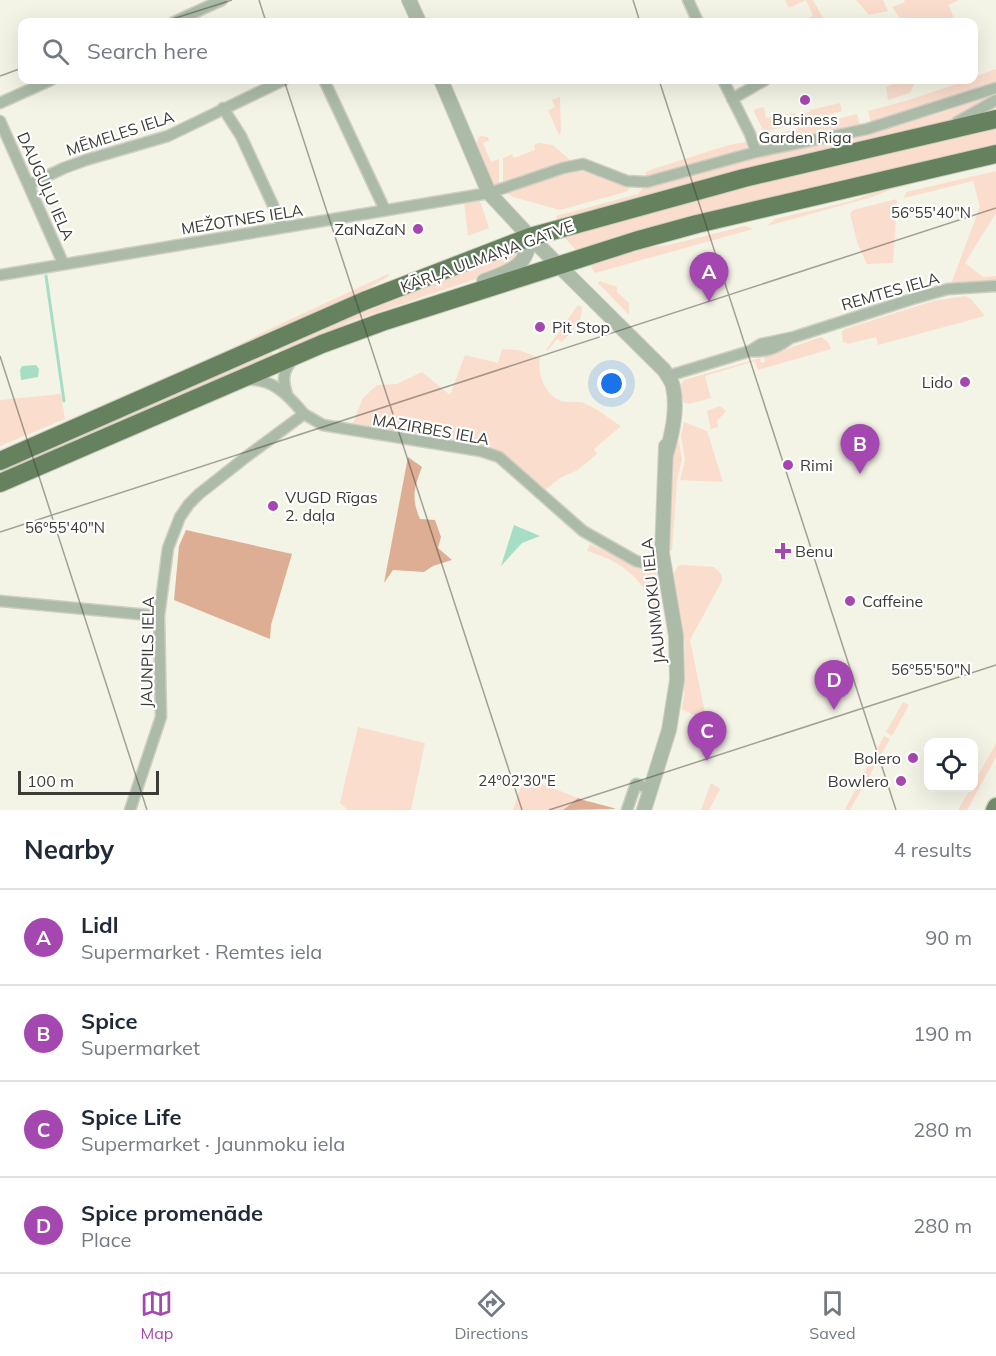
<!DOCTYPE html>
<html lang="en">
<head>
<meta charset="utf-8">
<style>
	:root { --surface:#fff; --page:#f6f6f7; --text:#1f2937; --muted:#747a83; --line:#e0e1e3; --accent:#a547b0 }
	body { margin:0; font-family:Mulish,sans-serif; background:var(--page); color:var(--text) }
	.controls { position:absolute; right:18px; bottom:18px; display:grid; overflow:hidden; border-radius:12px; box-shadow:0 6px 24px #0002 }
	.controls button { width:54px; height:54px; display:grid; place-items:center; padding:0; border:0; border-bottom:2px solid var(--line); background:var(--surface); color:var(--text); font:30px sans-serif }
	.scale { position:absolute; left:18px; bottom:15px; width:141px; box-sizing:border-box; padding-left:6px; border:3px solid #3c3c36; border-top:0; font-size:16px; line-height:21px; white-space:nowrap; color:#3c3c36; -webkit-text-stroke:4px #fff; paint-order:stroke }
	.you { position:absolute; left:612px; top:384px; width:21px; height:21px; margin:-15px; border:4px solid #fff; border-radius:50%; background:#1a73e8; box-shadow:0 0 0 9px #1a73e833 }
	.badge { display:grid; place-items:center; width:39px; height:39px; border-radius:50%; background:var(--accent); color:#fff; font-size:20px; font-weight:700 }
	.pin { position:absolute; translate:-50% -50px; filter:drop-shadow(0 2px 3px #0008) }
	.pin::after { content:''; position:absolute; top:32px; width:21px; height:18px; background:inherit; clip-path:polygon(0 0,100% 0,50% 100%) }
	.list { margin:0; padding:0; list-style:none }
	h2 { display:flex; justify-content:space-between; align-items:center; height:78px; margin:0; padding:0 24px; font-size:26px }
	h2 small { font-size:20px; font-weight:400; color:var(--muted) }
	.list li { display:grid; grid-template-columns:39px 1fr auto; gap:18px; align-items:center; box-sizing:border-box; height:96px; padding:0 24px; border-top:2px solid var(--line) }
	.list b { display:block; font-size:22px; white-space:nowrap }
	.list p { margin:0; font-size:20px; white-space:nowrap; color:var(--muted) }
	.list em { font-size:20px; font-style:normal; color:var(--muted) }
	.icon { flex:none; width:33px; height:33px; fill:none; stroke:currentColor; stroke-width:2; stroke-linecap:round; stroke-linejoin:round }
	.map { position:relative; flex:none; width:996px; height:810px; overflow:hidden }
	.search { position:absolute; background:var(--surface); box-shadow:0 6px 24px #0002; left:18px; right:18px; top:18px; height:66px; display:flex; align-items:center; gap:15px; box-sizing:border-box; padding:0 21px; border-radius:12px; color:var(--muted); font-size:22px }
	.sheet { height:462px; background:var(--surface) }
	nav { display:flex; justify-content:space-around; align-items:center; box-sizing:border-box; height:84px; border-top:2px solid var(--line); background:var(--surface); font-size:16px; color:var(--muted) }
	nav a { display:grid; justify-items:center; gap:3px }
	nav .on { color:var(--accent) }
	.map>svg:first-child { display:block }
	.green { fill:#faddcd }
	.forest { fill:#ddae93 }
	.water { fill:#a5ddc5 }
	.lines { fill:none; stroke-linecap:round; stroke-linejoin:round }
	.stream { stroke:#a5ddc5; stroke-width:3 }
	.minor-casing { stroke:#cecfc2; stroke-width:13 }
	.tertiary-casing { stroke:#cecfc2; stroke-width:16 }
	.primary-casing { stroke:#cecfc2; stroke-width:19 }
	.trunk-casing { stroke:#cecfc2; stroke-width:20 }
	.minor { stroke:#acbaa8; stroke-width:10 }
	.tertiary { stroke:#acbaa8; stroke-width:14 }
	.primary { stroke:#718a69; stroke-width:16 }
	.trunk { stroke:#66815e; stroke-width:18 }
	.ticks { fill:none; stroke:#3c3c36; stroke-width:1.5; stroke-opacity:0.45 }
	.poi-dot { fill:#a547b0; stroke:#fff; stroke-width:2 }
	.labels { text-anchor:middle; dominant-baseline:central; stroke-width:4.5; stroke-linejoin:round; paint-order:stroke }
	.poi-label { font-size:16px; fill:#3c3c36; stroke:#fff; text-anchor:start }
	.street-label { font-size:16px; fill:#3c3c36; stroke:#fff }
	.ticks-label { font-size:15px; text-anchor:middle; fill:#3c3c36; stroke:#fff; stroke-width:4.5; stroke-linejoin:round; paint-order:stroke }
</style>
</head>
<body>
<div class="map">
<svg width="996" height="810" viewBox="0 0 996 810">
	<rect width="100%" height="100%" fill="#f3f4e5"/>
	<path class="green" d="M785 0H813L824 20 819 22H808V20L798 22 813 16 806 0 789 8Z
		M856 0H883L888 11 869 15Z
		M904 0H959L948 5 955 20 949 22H903L892 7 905 2Z
		M996 69V82L929 106 871 122 868 111 909 100 968 80H974V77Z
		M903 80H916L910 93 888 100 886 87Z
		M996 93V96L975 109 944 122 656 194 558 220 556 216 638 194 644 187 760 156 871 133 947 111Z
		M560 97 561 132 559 135 548 110 555 107 552 100Z
		M840 103 842 111 804 121 803 113 810 112V110Z
		M764 107 766 118 795 113 797 123 764 132 754 112 755 109Z
		M857 114 860 125 774 143 761 142 759 138Z
		M996 125V146L577 251 562 235 598 224Z
		M480 136 487 137 490 140 483 143 491 162 499 159V185L493 184 488 180 475 145Z
		M747 142V147L738 153 645 177 646 172 653 169 729 145Z
		M538 143 553 145 571 161 550 167 503 184V158L512 154 514 158 535 150 534 145Z
		M996 161V163L892 189 872 197 767 226 775 219 851 201 887 188Z
		M579 170 630 186 628 191 560 210 513 197 507 193 563 174Z
		M996 171V213L965 263 983 277 996 276V280L951 284 980 207 973 181 904 198 906 192Z
		M479 198 489 228 468 236 464 201Z
		M897 199 893 263 867 264 858 245 850 214 853 210Z
		M745 226 753 229 595 273 589 264 642 248 669 245Z
		M523 247 511 267 349 322 323 337 281 355 278 348 463 270Z
		M388 274 389 276 352 298 180 374 276 326Z
		M600 281 617 287V292L629 303V315L598 283Z
		M965 296 971 299 985 316 878 345 876 337 847 344 846 342 843 343 842 331 845 329 933 301Z
		M578 305 582 307C582 324 573 330 562 342L557 339 548 350H546Z
		M821 337 828 342 831 349 758 370 755 361 705 376 711 398 689 404 683 402 680 386 684 380 760 358 761 363 765 362 764 357Z
		M502 349 518 350 540 358C537 375 546 399 566 402 572 403 579 401 584 403 597 408 609 419 621 426L594 449 597 454 578 470 560 478 545 490 506 455 491 447 353 423 363 398 377 385 397 384 422 372 450 395 465 355 498 363Z
		M271 351 275 358 0 477V469Z
		M61 394 65 419 0 446V400Z
		M720 406 726 411 717 421 718 427 711 429 707 411Z
		M684 422 707 431 723 482 680 480 685 460 681 435Z
		M678 437 682 459 677 481 672 551 668 548C669 522 666 457 678 437Z
		M590 544 634 565 653 569 656 572 662 606 652 608C643 576 618 560 587 551Z
		M681 565 714 567 722 575V581L690 640 705 713 701 719 682 709 684 694 685 644 673 575 678 566Z
		M903 702 909 705 892 736 886 732Z
		M358 727 425 743 411 810H348L340 803Z
		M884 736 890 739 850 810H846V807Z
		M996 743V757L967 810H958L971 788H974V783Z
		M524 777 578 798 563 810H513Z
		M711 783 720 789 709 810H701Z"/>
	<path class="forest" d="M408 457 422 467C414 488 411 498 420 519L435 520 441 537 438 548 452 560 433 566 424 572 393 570 384 583Z
		M186 530 292 554 271 625 270 639 174 600 179 546Z
		M578 798C591 803 602 804 616 809L563 810Z"/>
	<path class="water" d="M36 365 39 369 38 377 21 380 20 370 22 366Z
		M514 525 540 536 522 543 501 566Z"/>
	<g class="lines">
		<path class="stream" d="M46 276 64 401"/>
		<defs>
			<path id="minor" d="M688 0 698 22
				M174 22 222 0
				M324 80 385 210
				M723 80 750 134 756 152
				M732 99 765 80
				M0 103 51 80
				M223 108 241 136 283 227
				M0 121 63 263
				M957 122 996 100
				M30 184 64 168 86 160 168 136 284 80
				M0 275 489 193 563 168 583 164 627 181 647 182 756 152 867 129 996 88
				M750 351C766 352 775 349 788 340
				M668 376 750 351 761 344 794 337 912 299 948 289 996 286
				M287 394C282 379 283 371 293 359
				M304 414 323 425 481 451 499 457 583 531 636 561 645 563 663 561
				M0 601 159 616
				M130 810 161 717 159 616 168 548 180 517 189 504 199 494 246 457 304 414C289 396 272 377 245 380
				M627 810 636 784 651 789"/>
			<path id="tertiary" d="M409 0 419 22
				M441 80 489 193 530 237 664 370C667 375 672 381 673 387 678 409 672 434 666 455
				M484 281C510 271 527 268 530 237
				M644 810 669 730 677 680 676 636 662 553 666 446"/>
			<path id="primary" d="M994 810 996 806"/>
			<path id="trunk" d="M0 461 364 301 530 237 744 178 996 119
				M0 483 322 344 382 322 635 241 697 224 996 154"/>
		</defs>
		<use href="#minor" class="minor-casing"/>
		<use href="#tertiary" class="tertiary-casing"/>
		<use href="#primary" class="primary-casing"/>
		<use href="#trunk" class="trunk-casing"/>
		<use href="#minor" class="minor"/>
		<use href="#tertiary" class="tertiary"/>
		<use href="#primary" class="primary"/>
		<use href="#trunk" class="trunk"/>
	</g>
	<path class="ticks" d="M259 0 266 22M633 0 640 22M163 22 232 0M0 76 22 68M284 80 522 810M659 80 896 810M0 356 147 810M0 532 996 208M549 810 996 665"/>
	<g class="poi-dot">
		<circle cx="805" cy="100" r="6"/>
		<circle cx="418" cy="229" r="6"/>
		<circle cx="540" cy="327" r="6"/>
		<circle cx="965" cy="382" r="6"/>
		<circle cx="788" cy="465" r="6"/>
		<circle cx="273" cy="506" r="6"/>
		<path d="M780 542h6v6h6v6h-6v6h-6v-6h-6v-6h6z"/>
		<circle cx="850" cy="601" r="6"/>
		<circle cx="913" cy="758" r="6"/>
		<circle cx="901" cy="781" r="6"/>
	</g>
	<g class="labels">
		<g class="poi-label">
			<text x="805" y="119" text-anchor="middle">Business<tspan x="805" dy="18">Garden Riga</tspan></text>
			<text x="406" y="229" text-anchor="end">ZaNaZaN</text>
			<text x="552" y="327">Pit Stop</text>
			<text x="953" y="382" text-anchor="end">Lido</text>
			<text x="800" y="465">Rimi</text>
			<text x="285" y="497">VUGD Rīgas<tspan x="285" dy="18">2. daļa</tspan></text>
			<text x="795" y="551">Benu</text>
			<text x="862" y="601">Caffeine</text>
			<text x="901" y="758" text-anchor="end">Bolero</text>
			<text x="889" y="781" text-anchor="end">Bowlero</text>
		</g>
		<g class="street-label">
			<text transform="translate(120 133) rotate(-18)">MĒMELES IELA</text>
			<text transform="translate(46 186) rotate(66)">DAUGUĻU IELA</text>
			<text transform="translate(242 219) rotate(-9)">MEŽOTNES IELA</text>
			<text transform="translate(487 256) rotate(-20)">KĀRĻA ULMAŅA GATVE</text>
			<text transform="translate(890 291) rotate(-16)">REMTES IELA</text>
			<text transform="translate(431 429) rotate(10)">MAZIRBES IELA</text>
			<text transform="translate(653 601) rotate(-96)">JAUNMOKU IELA</text>
			<text transform="translate(147 652) rotate(-89)">JAUNPILS IELA</text>
		</g>
	</g>
	<g class="ticks-label">
		<text x="931" y="218">56°55'40"N</text>
		<text x="65" y="533">56°55'40"N</text>
		<text x="931" y="675">56°55'50"N</text>
		<text x="517" y="786">24°02'30"E</text>
	</g>
</svg>
<div class="controls">
<button><svg class="icon" aria-label="locate" viewBox="0 0 24 24"><circle cx="12" cy="12" r="6"/><path d="M12 2v4M12 18v4M2 12h4M18 12h4"/></svg></button>
</div>
<div class="scale">100 m</div>
<div class="you"></div>
<div class="pin badge" style="left:709px;top:302px">A</div>
<div class="pin badge" style="left:860px;top:474px">B</div>
<div class="pin badge" style="left:707px;top:761px">C</div>
<div class="pin badge" style="left:834px;top:710px">D</div>
<div class="search"><svg class="icon" aria-label="search" viewBox="0 0 24 24"><circle cx="10" cy="10" r="6"/><path d="M15 15l6 6"/></svg>Search here</div>
</div>
<section class="sheet">
<h2>Nearby<small>4 results</small></h2>
<ul class="list">
<li><span class="badge">A</span><div><b>Lidl</b><p>Supermarket · Remtes iela</p></div><em>90 m</em></li>
<li><span class="badge">B</span><div><b>Spice</b><p>Supermarket</p></div><em>190 m</em></li>
<li><span class="badge">C</span><div><b>Spice Life</b><p>Supermarket · Jaunmoku iela</p></div><em>280 m</em></li>
<li><span class="badge">D</span><div><b>Spice promenāde</b><p>Place</p></div><em>280 m</em></li>
</ul>
</section>
<nav>
<a class="on"><svg class="icon" aria-label="map" viewBox="0 0 24 24"><path d="M3 6l6-2 6 2 6-2v14l-6 2-6-2-6 2zM9 4v14M15 6v14"/></svg>Map</a>
<a><svg class="icon" aria-label="directions" viewBox="0 0 24 24"><path d="M12 3l9 9-9 9-9-9zM9 14v-3h6M13 9l2 2-2 2"/></svg>Directions</a>
<a><svg class="icon" aria-label="saved" viewBox="0 0 24 24"><path d="M7 4h10v16l-5-4-5 4z"/></svg>Saved</a>
</nav>
</body>
</html>
